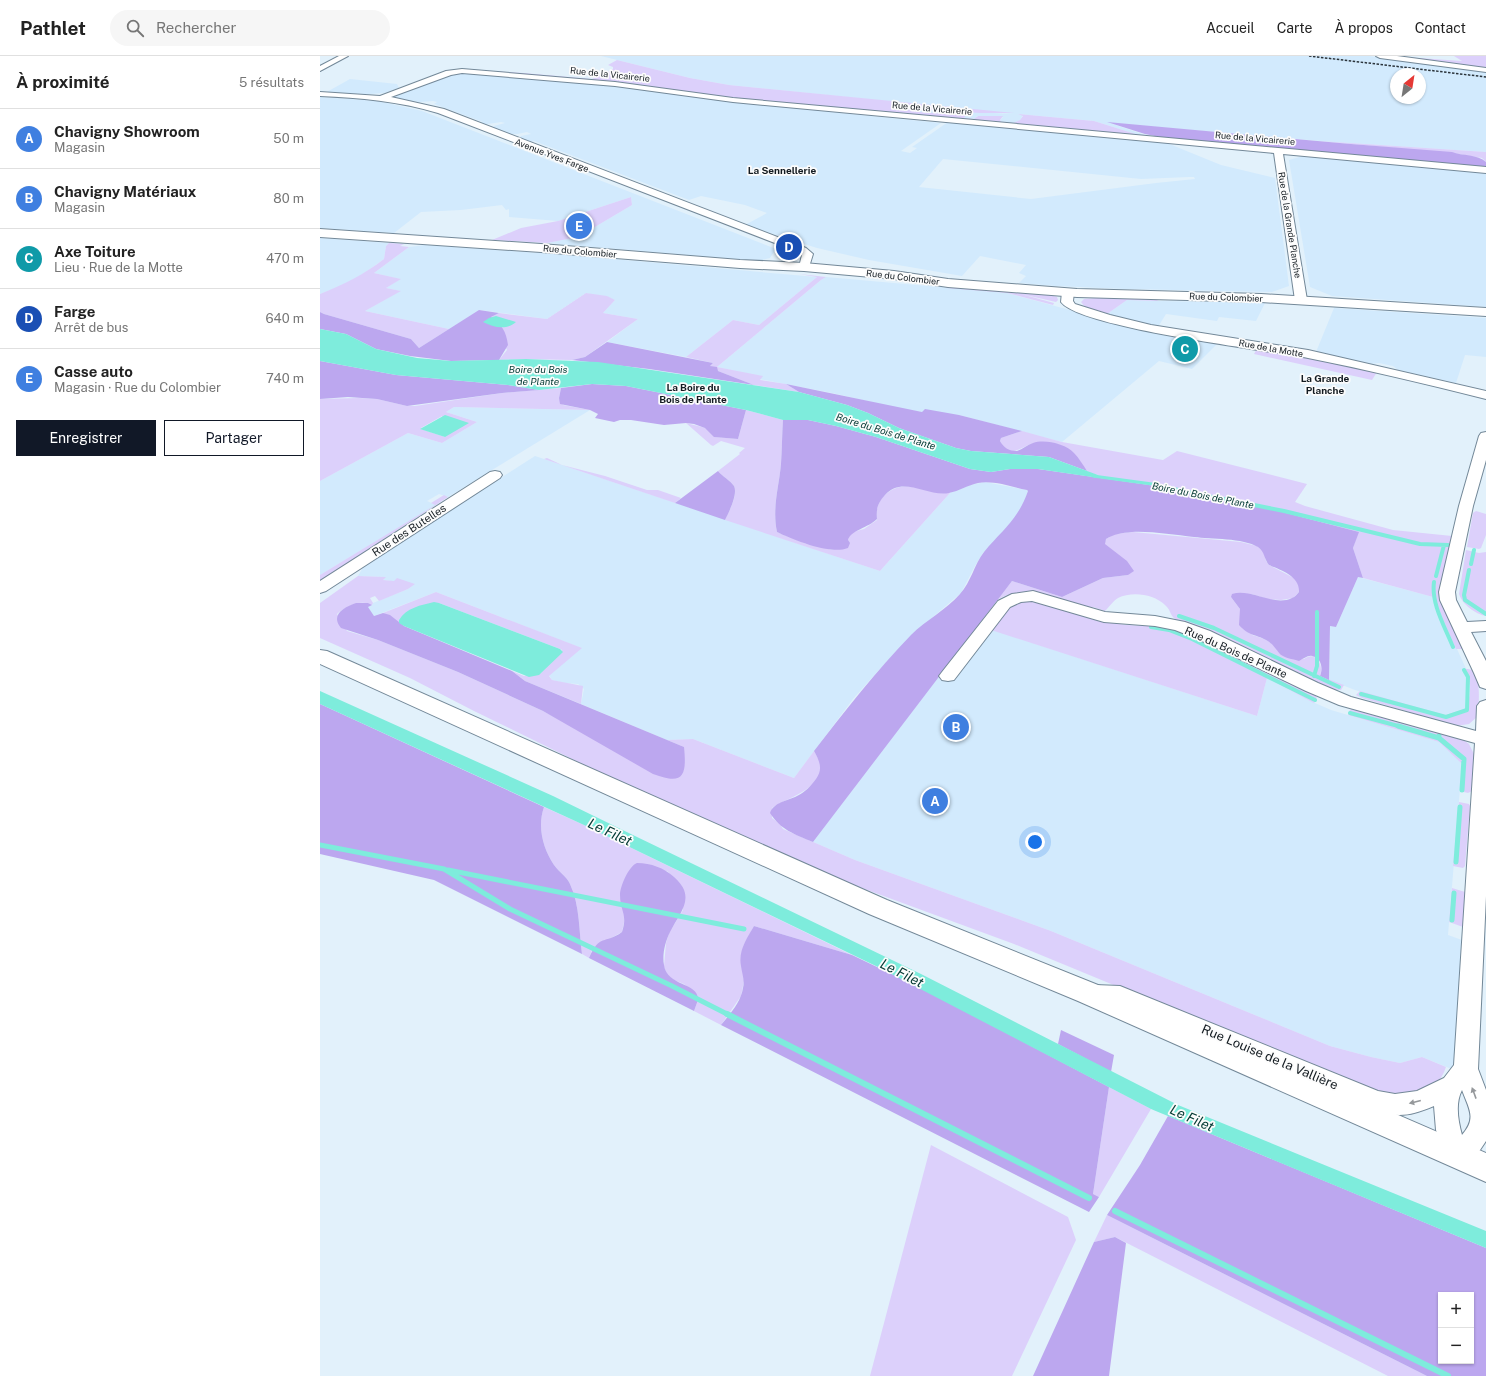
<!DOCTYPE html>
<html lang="fr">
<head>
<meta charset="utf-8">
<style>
	:root { --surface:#fff; --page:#f6f6f6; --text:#222; --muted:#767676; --line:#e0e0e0; --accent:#111827 }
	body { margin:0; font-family:"Public Sans",sans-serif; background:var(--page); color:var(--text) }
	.controls { position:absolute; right:12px; bottom:12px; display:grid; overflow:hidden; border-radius:0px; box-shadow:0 1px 3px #0004 }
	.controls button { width:36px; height:36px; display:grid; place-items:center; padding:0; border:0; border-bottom:1px solid var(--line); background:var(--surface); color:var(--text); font:20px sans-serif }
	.compass { position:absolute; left:1070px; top:12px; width:36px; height:36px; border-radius:50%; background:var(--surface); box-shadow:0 1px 3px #0004; rotate:30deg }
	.you { position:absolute; left:715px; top:786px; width:14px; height:14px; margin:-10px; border:3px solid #fff; border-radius:50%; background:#1a73e8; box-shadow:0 0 0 6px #1a73e833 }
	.badge { display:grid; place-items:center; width:26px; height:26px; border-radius:50%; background:var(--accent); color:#fff; font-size:13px; font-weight:700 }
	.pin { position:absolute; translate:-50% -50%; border:2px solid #fff; box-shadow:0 1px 4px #0006 }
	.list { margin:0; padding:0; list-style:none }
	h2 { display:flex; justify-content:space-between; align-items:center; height:52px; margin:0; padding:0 16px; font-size:17px }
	h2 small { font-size:13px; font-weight:400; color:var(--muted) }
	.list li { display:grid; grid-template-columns:26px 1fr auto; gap:12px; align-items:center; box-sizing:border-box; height:60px; padding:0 16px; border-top:1px solid var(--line) }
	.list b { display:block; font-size:15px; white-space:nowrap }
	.list p { margin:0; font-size:13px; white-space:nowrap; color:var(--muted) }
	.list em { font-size:13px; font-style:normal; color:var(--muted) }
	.actions { display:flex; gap:8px; padding:12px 16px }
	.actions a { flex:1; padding:9px 0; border:1px solid var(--accent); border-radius:0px; text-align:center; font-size:14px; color:var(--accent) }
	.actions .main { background:var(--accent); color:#fff }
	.icon { flex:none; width:22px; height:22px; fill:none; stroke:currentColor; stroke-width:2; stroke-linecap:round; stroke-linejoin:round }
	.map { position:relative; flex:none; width:1166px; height:1320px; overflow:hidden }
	header { display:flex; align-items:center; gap:24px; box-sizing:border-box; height:56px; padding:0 20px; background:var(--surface); border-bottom:1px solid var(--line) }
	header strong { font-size:19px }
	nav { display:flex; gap:22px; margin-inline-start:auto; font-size:14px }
	.search { width:280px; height:36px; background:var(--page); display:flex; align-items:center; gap:10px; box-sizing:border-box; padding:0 14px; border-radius:22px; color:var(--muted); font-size:15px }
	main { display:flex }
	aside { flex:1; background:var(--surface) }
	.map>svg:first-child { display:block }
	.built { fill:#d2eafd; fill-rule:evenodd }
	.green { fill:#dcd0fb; fill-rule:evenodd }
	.forest { fill:#bca7ef; fill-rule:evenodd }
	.water { fill:#7eecdc }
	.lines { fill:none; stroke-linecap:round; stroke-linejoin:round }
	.stream-far3 { stroke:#7eecdc; stroke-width:3 }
	.stream-far2 { stroke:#7eecdc; stroke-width:4 }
	.stream-far1 { stroke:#7eecdc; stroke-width:5 }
	.stream { stroke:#7eecdc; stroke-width:6 }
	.minor-casing { stroke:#738898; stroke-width:2 }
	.major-casing { stroke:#738898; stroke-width:2 }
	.minor { fill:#fff; fill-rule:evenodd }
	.major { fill:#fff; fill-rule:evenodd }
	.rail { stroke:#2a333a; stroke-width:1.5; stroke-dasharray:2.5 1.5; stroke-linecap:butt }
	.oneway { fill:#95989b }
	.labels { text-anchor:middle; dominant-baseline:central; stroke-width:3.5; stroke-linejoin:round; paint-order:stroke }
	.far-street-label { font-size:9px; fill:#131b21; stroke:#fcfcfc }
	.far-neighbourhood-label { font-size:10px; font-weight:bold; fill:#131b21; stroke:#fcfcfc }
	.far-water-label { font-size:10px; font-style:italic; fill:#043a34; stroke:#fcfcfc }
	.street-label { font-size:11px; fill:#131b21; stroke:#fcfcfc }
	.near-street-label { font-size:13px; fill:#131b21; stroke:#fcfcfc }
	.near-water-label { font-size:14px; font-style:italic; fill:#043a34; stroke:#fcfcfc }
</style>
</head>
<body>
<header>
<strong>Pathlet</strong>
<div class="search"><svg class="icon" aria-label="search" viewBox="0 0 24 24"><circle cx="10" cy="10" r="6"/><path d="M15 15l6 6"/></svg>Rechercher</div>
<nav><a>Accueil</a><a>Carte</a><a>À propos</a><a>Contact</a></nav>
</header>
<main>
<aside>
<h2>À proximité<small>5 résultats</small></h2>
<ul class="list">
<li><span class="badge" style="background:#3f7fe0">A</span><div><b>Chavigny Showroom</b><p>Magasin</p></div><em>50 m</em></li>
<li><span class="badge" style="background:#3f7fe0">B</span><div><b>Chavigny Matériaux</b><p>Magasin</p></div><em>80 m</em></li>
<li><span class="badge" style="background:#0f9aa8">C</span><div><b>Axe Toiture</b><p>Lieu · Rue de la Motte</p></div><em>470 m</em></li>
<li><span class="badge" style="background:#1a4fb4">D</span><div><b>Farge</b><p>Arrêt de bus</p></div><em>640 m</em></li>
<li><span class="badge" style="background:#3f7fe0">E</span><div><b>Casse auto</b><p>Magasin · Rue du Colombier</p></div><em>740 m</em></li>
</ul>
<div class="actions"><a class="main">Enregistrer</a><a>Partager</a></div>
</aside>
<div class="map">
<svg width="1166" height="1320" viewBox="0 0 1166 1320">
	<rect width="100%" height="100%" fill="#e2f1fb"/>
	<path class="built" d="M281 0H1049L1166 16V96L1000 85 790 67 831 81 822 80 774 65 698 58 703 59 700 64 691 68H683L680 64 683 61 657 60 655 63 644 62 646 59H644L598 56 595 53 693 58 409 29 370 22ZM1076 18H1100V42H1076Z
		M144 16 290 29 518 55 520 57 621 67 581 95 590 97 597 92 592 91 628 66 842 85 901 109 955 122 969 230 952 236 804 233 736 230 699 227 706 220 699 217 706 209 660 200 642 220 549 204 497 192 425 169 447 157 425 149 381 140 369 144 214 85 208 87 199 83 201 80 211 78 207 76 197 78H187L173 73 174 70 185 67 181 66 161 69 158 67 163 66 114 48 117 46 113 45 99 46 68 41 134 17ZM623 103 821 123 869 121H874L875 123 836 127 711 143 599 131Z
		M30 23 77 28 79 32 64 37 49 38 5 37Z
		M0 41 58 45 102 55 456 193 450 202 438 205 227 187 258 181 312 149 311 141 238 165 189 161V153L186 154 182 149 141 154 101 156 74 177 0 172Z
		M983 100 1166 117V251L1012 240 990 231 969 104Z
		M0 182 69 187 66 190 64 203 50 213 29 227 0 238Z
		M105 189 247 199 497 221 439 269 413 264 366 301 287 286 318 263 283 257 295 244 266 237 227 263 160 254 129 273 45 255 80 235 66 232 80 223 54 217 89 191Z
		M506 221 687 237 776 261 899 286 872 313 839 305 742 386 639 359 602 356 582 353 512 337 439 323 442 321 397 311 501 224Z
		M807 244 839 245 945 247 936 265 899 261 897 265 846 258 838 271 787 258Z
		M1014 252 1166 262V301L1145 299 1136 327 1078 314 1073 310 1059 307 1050 308 996 296Z
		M134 351 270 354 128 441 119 438 107 445 116 449 0 519V425L88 377 122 387 157 366 126 356Z
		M215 400 560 515 630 437 645 430 665 426 707 434 708 435 703 450 693 465 663 497 655 510 641 537 593 578 558 615 533 643 474 722 373 683 347 684 261 648 264 633 258 628 244 627 232 624 229 619 261 592 116 536 54 560 47 551 52 549 53 547 88 533 94 528 63 524 65 521 38 520 45 508Z
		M1038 521 1113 541 1149 619 1151 629 1147 652 1124 659 1035 634 1009 624 1010 570 1016 571Z
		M658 569 937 660 947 622 988 644 1011 654 1119 686 1142 708 1128 879 1142 884 1134 1014 1102 1001 1080 1007 1051 1001 1010 990 731 875 535 804 493 786Z"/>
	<path class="green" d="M1070 0 1142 5 1134 0H1166V12Z
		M297 4 370 22 409 29 694 57H660L595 53 598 56 644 59H646L644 62 654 63 658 60H683L680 64 683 68 414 43 156 14 203 17 272 23 293 13V11L288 9Z
		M698 58 774 65 822 80 691 68 700 64 703 60Z
		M1000 85 1166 96V106L1162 102 1139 98Z
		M311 141 312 149 258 181 227 187 172 184 201 172 238 165Z
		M69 187 84 188 80 190 89 191 54 217 81 223 66 232 81 235 45 255 129 273 99 292 91 283 4 258 0 256V238C25 228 43 219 64 203L66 190Z
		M479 218 506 221 501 224 397 311 443 320 440 324 466 328 479 336 434 329 398 315 390 310 393 307 366 301 413 264 439 269 497 221Z
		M628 230 730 239 737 241 738 244 736 246 701 238 734 247 733 249 687 237 626 232Z
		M266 237 287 240 295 244 283 257 318 263 265 301 252 304 206 303 179 304 187 294 171 261 179 257 227 263Z
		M777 241 834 243 839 245 807 244 787 258C778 256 766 254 761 246L764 243 776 242Z
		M938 291 1057 316 1052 324 934 298Z
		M241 332 239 342 243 349 270 354 134 351 126 356 157 366 122 387 88 377 0 425V343L39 342 57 343 87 350H95L182 337ZM122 360 125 381 101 373V372Z
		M426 354 463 364C462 378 462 393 461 408 459 431 452 452 457 476L487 488 513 494 528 484 529 480 533 476 544 473 557 464C556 454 557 448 563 441 582 420 604 437 630 437L560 515 405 464C409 455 418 440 414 430 411 425 402 420 398 415L420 398 419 397 425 392 401 385 393 390 391 389 366 367 386 372 395 381 418 383Z
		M702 375 742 386 843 404 857 395 987 428 975 446 985 450 1073 474 1132 480 1122 526 1144 593H1136L1113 541 1043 522 1033 492 1038 476 947 452 829 429 779 422 778 419C775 418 769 417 767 415 764 412 762 408 760 405 752 394 742 388 729 386 722 386 715 386 708 389 696 395 688 401 680 385L681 382Z
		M227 402 242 409 285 420 327 434H338L361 442 355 447 224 403Z
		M124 439 128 441 0 525V519L115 449 111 447Z
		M1156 455 1166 458V479L1161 492 1159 493 1147 491 1153 457Z
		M813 476 921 486 937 490 944 496 946 505 949 509 974 522 980 529 979 536 973 542 961 544 947 543 932 538 911 541 920 553 932 579C943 582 955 586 959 597L984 603C996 594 1004 609 1000 620L1024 629 1021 634H1014L858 565C849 560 852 555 845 549 834 538 812 535 798 542 793 545 789 551 785 555L773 551 772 553C742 545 706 526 677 544L692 525 742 541 783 522 808 519 792 494 784 488 786 483 794 478Z
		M1146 494 1159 497 1166 496V560C1155 558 1142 548 1139 538Z
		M38 520 66 521 63 524 74 525 77 522 95 528 88 533 59 545 55 540 50 542 53 547 52 549C41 543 26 550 17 558L27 575 58 584 138 616 223 655 244 666 364 691 347 684 373 683 474 722 494 695C496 699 499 703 500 706 507 732 466 742 452 752V762L460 768 463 773 535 804 731 875 1010 990 1051 1001 1080 1007 1102 1001 1126 1011C1116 1041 1090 1039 1063 1040L694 888 512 821 289 721 154 655 90 622 0 582V547Z
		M116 536 262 592 229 620 232 624 263 630 261 648 205 625 192 615 204 620 221 617 242 594 240 593 119 547C103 548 90 552 79 564V567L63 557Z
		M705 545 724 548 778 565 807 569 849 571 868 578 988 635 996 640 997 644 994 647 988 644 947 622 937 660 671 574C682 560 687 549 705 545Z
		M1145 613C1149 613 1152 613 1154 616 1161 623 1159 652 1157 661L1149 668 1136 670 1042 642 1036 639 1040 635 1125 659 1147 652C1150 638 1153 625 1145 613Z
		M1033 652 1141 682 1149 688 1154 698 1152 735 1148 737 1140 735 1142 708 1119 686 1028 659 1029 655Z
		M1139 746 1149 748 1150 750 1145 810 1143 812 1133 810Z
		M224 751 264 769 532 899 434 870 423 891 424 925 421 940 401 969 374 955 378 944 364 928 354 924 347 919 344 910 346 887 349 877 363 854 362 830 347 815 300 839 305 862 302 876 273 892 269 902 262 898C259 876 260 849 250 828 247 821 239 816 234 809 223 792 217 771 224 751Z
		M1132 832 1145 836 1143 871 1129 866Z
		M789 1031 831 1053 779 1141 773 1138Z
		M611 1089 748 1161 756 1184 692 1320H550Z
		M787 1159 1107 1320H1068L795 1181 774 1186Z"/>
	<path class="forest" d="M787 66 1031 88 1132 96C1142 100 1158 98 1166 106V111L840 81 825 78Z
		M159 254 179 257 171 261C182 269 186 275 188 289L179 304 131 305 90 300 56 293 26 278 0 273V256L4 258 91 283 99 292Z
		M287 286 393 307 390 310 397 311 398 315 434 329 329 313 252 304 265 301Z
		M0 305 76 319 188 329 219 334 182 337 87 350 57 343 28 341 0 343Z
		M272 328 306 330 426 354 418 383 394 381 385 372 374 368 366 367 344 369 311 364H300L294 366 275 362 278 358 270 354 240 348 239 342 241 332Z
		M466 328 602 356 605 353 639 359 702 375 681 382 680 385C684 392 689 395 697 395 703 393 707 389 713 387 725 383 746 388 754 397 759 402 763 409 767 415L729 401 651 395 636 392 579 372 548 357 527 349 479 336Z
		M463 364H488L516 370 556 381 650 413 671 416 690 413H718L829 429 947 452 1039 476 1033 492 1043 522 1038 521 1016 571 1010 570 1009 624 1000 620C1003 613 1002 602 992 600 988 599 983 603 979 605 973 603 963 602 959 597 955 592 952 587 946 584 935 578 929 580 919 569L920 553 911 541 912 538C931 532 954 551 972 542 975 541 977 538 979 536 980 520 961 514 949 509 944 503 945 496 938 491 923 482 891 483 874 481 854 479 832 475 812 476 802 477 794 478 786 483L785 488 807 505 814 515 808 519 783 522 742 541 692 525 493 786C474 778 461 774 450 757 454 746 467 745 477 740 485 736 491 730 496 723 503 713 500 706 494 695 525 655 556 615 591 579 606 564 626 554 640 538 651 526 654 509 664 496 682 474 698 464 708 435L707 434C692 431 673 424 658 427 648 429 639 435 629 437 607 441 583 419 565 439 558 447 556 452 557 463 548 472 531 474 528 484L530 487 528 492C510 499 474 484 457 476 452 452 459 431 461 408 462 393 462 378 463 364Z
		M398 415C402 420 411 425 414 430 418 438 409 456 405 464L355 447Z
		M36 547H48L52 549 48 551 54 560 63 557 70 559 84 570 192 615 205 625 364 691C367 721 363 729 333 718L223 655 138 616 58 584 21 572C10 559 24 551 36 547Z
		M0 648 224 751C217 771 223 792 234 809 239 816 247 821 250 828 260 849 259 876 262 898L114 824 0 798Z
		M317 807C331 807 344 812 354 821 377 841 360 856 350 876 345 886 342 899 344 909 347 931 379 926 378 944 377 947 375 952 374 955L269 902C280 877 284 889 302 876 308 858 300 855 300 839 300 830 309 810 317 807Z
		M434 870 532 899 607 935 789 1031 773 1138 779 1141 769 1156 401 969C410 958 421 946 423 932 425 924 422 918 421 910 418 895 427 882 434 870Z
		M741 974 794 999 791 1016 738 988Z
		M848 1060 1166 1192V1320H1107L787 1159 820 1109ZM1121 1239H1151V1305H1121Z
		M795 1181 806 1187 789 1320H713L774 1186Z"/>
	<path class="water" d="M176 260 196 266C186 275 173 271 163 266L169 262Z
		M0 273 26 278 56 293 97 302 131 305 206 303 278 306 479 336 527 349 548 357 579 372 636 392 651 395 729 401 778 419 779 422 718 413H690L671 416 650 413 556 381 516 370 488 364H463L426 354 306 330 272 328 219 334 188 329 76 319 0 305Z
		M125 359 149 367 125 381 100 373Z
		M114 546 119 547 240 593 243 596 219 619 209 621 84 570 79 567V564C86 552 101 549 114 546Z
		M0 635 233 740 315 780 601 918 858 1049 1166 1175V1192L831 1053 558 911 264 769 0 648Z"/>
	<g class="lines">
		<path class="stream-far3" d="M773 420 832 428 904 443"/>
		<path class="stream-far2" d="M899 442 964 455 1100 488 1128 489
			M1151 508 1154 494
			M1149 514 1144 539 1145 544 1166 558
			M1116 520 1124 489
			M1114 526C1111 548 1125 571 1133 591
			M859 560 894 572 1019 631
			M831 571 849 574 872 583 995 644
			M994 620 997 610V556
			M1041 638 1126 661 1147 654 1148 621 1144 614
			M1030 657 1082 671"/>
		<path class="stream-far1" d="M1078 670 1119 682V680
			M1119 682 1144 703 1142 734
			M0 789 124 813 190 853 352 930 409 959
			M1136 806 1140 751
			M128 814 424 873
			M1132 864 1134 837"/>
		<path class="stream" d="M407 958 769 1142
			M795 1155 1128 1320"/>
		<defs>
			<path id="minor" d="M19 0H28L0 15V10Z
				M1056 0H1077L1166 12V16L1060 2Z
				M142 13 295 26 413 42 1166 111V117L963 98 987 244 981 247 975 244 954 97 413 46 295 30 142 17 131 19 71 41 124 53 486 192 493 198 489 211 484 214 479 211 482 199 478 196 118 57C79 45 40 42 0 40V36L60 40 126 15Z
				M748 233 754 236 753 245 755 248 790 259 831 269 988 294 1166 335V343C1107 328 1048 314 988 302 948 294 760 272 741 246L742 236Z
				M1166 376V404L1153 450 1135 536 1136 544 1147 566 1166 565V575L1151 576 1166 605V633L1160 631 1154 617 1120 544 1119 536 1139 450 1159 380 1161 377Z
				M175 415 180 416 182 419 180 422 6 535 0 537V525L170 416Z
				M713 535 785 556 835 560 865 566 890 575 998 627 1031 641 1156 675 1157 650 1160 646 1166 644V840L1158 1013 1166 1034V1085L1160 1094 1151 1102 1145 1107 1136 1111 1127 1107 1116 1074 1114 1050C1090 1060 1081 1061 1056 1056L798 948 775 947 767 945 764 938 767 931 775 929 800 930 1058 1035 1075 1038 1097 1035 1124 1022 1134 1009 1155 687 1019 649 986 635 878 583 855 574 835 570 784 566 712 545 701 546 690 551 634 624 628 625 622 624 619 620 622 616 678 545 692 538ZM1142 1034C1149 1053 1157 1062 1142 1079 1138 1065 1135 1047 1142 1034Z"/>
			<path id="major" d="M0 173 221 188 420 204 484 207 574 215 628 223 757 233 941 238 1166 252V260L941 246 757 241 628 231 574 223 484 215 420 212 221 196 0 181Z
				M0 594 7 595 567 844 778 929 1166 1097V1126L758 945 549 858 0 608Z"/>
		</defs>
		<use href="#minor" class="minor-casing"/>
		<use href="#major" class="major-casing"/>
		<use href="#minor" class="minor"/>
		<use href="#major" class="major"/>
		<path class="rail" d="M989 0 1166 21"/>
	</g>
	<defs><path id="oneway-solid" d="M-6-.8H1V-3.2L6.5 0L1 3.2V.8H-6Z"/></defs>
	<g class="oneway">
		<use href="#oneway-solid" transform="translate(1154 1037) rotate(-110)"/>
		<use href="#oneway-solid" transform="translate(1095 1046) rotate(166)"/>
	</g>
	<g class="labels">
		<g class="far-street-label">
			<text transform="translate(290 18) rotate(6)">Rue de la Vicairerie</text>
			<text transform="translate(612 52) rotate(5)">Rue de la Vicairerie</text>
			<text transform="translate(935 82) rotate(5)">Rue de la Vicairerie</text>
			<text transform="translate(232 99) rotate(21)">Avenue Yves Farge</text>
			<text transform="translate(970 169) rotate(81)">Rue de la Grande Planche</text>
			<text transform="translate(260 195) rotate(5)">Rue du Colombier</text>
			<text transform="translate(583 221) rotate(7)">Rue du Colombier</text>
			<text transform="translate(906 241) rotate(2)">Rue du Colombier</text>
			<text transform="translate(951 292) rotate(10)">Rue de la Motte</text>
		</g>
		<g class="far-neighbourhood-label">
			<text x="462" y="114">La Sennellerie</text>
			<text x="1005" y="322">La Grande<tspan x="1005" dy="12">Planche</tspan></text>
			<text x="373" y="331">La Boire du<tspan x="373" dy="12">Bois de Plante</tspan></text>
		</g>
		<g class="far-water-label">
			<text x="218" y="313">Boire du Bois<tspan x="218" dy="12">de Plante</tspan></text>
			<text transform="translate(566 375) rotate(17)">Boire du Bois de Plante</text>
			<text transform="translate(883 439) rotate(11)">Boire du Bois de Plante</text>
		</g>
		<g class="street-label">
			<text transform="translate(89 474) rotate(-33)">Rue des Butelles</text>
			<text transform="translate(916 596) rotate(24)">Rue du Bois de Plante</text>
		</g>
		<g class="near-street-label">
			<text transform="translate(950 1001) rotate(23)">Rue Louise de la Vallière</text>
		</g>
		<g class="near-water-label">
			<text transform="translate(290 776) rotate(25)">Le Filet</text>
			<text transform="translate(582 917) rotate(27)">Le Filet</text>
			<text transform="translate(872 1062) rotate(24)">Le Filet</text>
		</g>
	</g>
</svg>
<div class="controls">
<button>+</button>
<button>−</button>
</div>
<svg class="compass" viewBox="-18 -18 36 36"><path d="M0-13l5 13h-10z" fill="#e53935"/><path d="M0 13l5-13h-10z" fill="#767676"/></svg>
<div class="you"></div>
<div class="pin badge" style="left:615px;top:745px;background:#3f7fe0">A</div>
<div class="pin badge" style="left:636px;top:671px;background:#3f7fe0">B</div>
<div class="pin badge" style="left:865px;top:293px;background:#0f9aa8">C</div>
<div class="pin badge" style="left:469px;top:191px;background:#1a4fb4">D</div>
<div class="pin badge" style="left:259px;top:170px;background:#3f7fe0">E</div>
</div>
</main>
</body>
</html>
